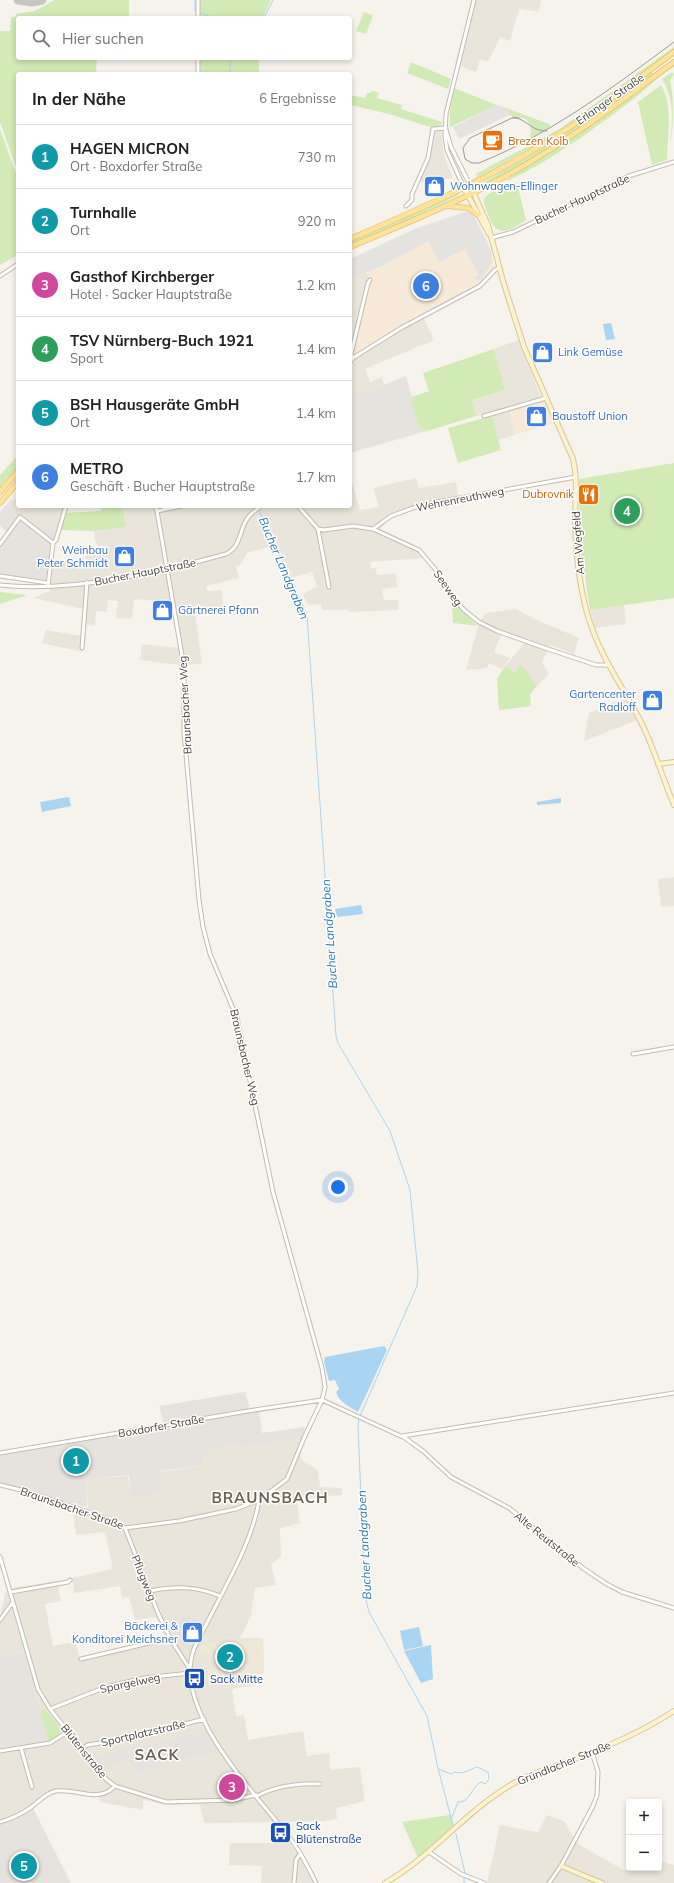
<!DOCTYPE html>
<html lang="de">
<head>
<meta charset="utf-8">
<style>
	:root { --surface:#fff; --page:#f6f6f6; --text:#202124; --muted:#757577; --line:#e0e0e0; --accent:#db2777 }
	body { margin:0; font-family:Mulish,sans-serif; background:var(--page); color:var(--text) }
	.controls { position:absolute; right:12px; bottom:12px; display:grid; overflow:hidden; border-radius:4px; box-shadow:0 2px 6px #0003 }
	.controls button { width:36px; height:36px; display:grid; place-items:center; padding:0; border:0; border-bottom:1px solid var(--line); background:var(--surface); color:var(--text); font:20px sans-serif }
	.you { position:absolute; left:338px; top:1187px; width:14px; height:14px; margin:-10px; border:3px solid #fff; border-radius:50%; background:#1a73e8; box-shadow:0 0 0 6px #1a73e833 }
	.badge { display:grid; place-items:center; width:26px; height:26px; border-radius:50%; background:var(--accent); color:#fff; font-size:13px; font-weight:700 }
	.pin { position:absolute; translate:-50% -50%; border:2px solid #fff; box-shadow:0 1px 4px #0006 }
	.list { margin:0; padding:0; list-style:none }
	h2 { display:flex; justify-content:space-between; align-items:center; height:52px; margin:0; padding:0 16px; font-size:17px }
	h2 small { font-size:13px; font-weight:400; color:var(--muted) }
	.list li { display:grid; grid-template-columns:26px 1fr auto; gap:12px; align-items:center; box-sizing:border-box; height:64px; padding:0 16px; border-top:1px solid var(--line) }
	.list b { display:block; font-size:15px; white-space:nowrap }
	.list p { margin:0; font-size:13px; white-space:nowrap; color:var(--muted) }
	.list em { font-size:13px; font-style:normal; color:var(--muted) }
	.icon { flex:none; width:22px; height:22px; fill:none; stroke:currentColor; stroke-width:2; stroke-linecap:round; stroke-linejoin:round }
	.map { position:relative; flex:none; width:674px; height:1883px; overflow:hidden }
	.search { position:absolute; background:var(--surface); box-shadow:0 2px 6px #0003; left:16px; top:16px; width:336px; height:44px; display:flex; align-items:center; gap:10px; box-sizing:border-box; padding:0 14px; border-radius:4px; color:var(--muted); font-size:15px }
	.panel { position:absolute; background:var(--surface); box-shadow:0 2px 6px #0003; left:16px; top:72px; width:336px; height:436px; border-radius:4px }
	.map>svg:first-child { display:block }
	.residential { fill:#eae5da }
	.commercial { fill:#f7ead8 }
	.industrial { fill:#e6e2dd }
	.education { fill:#efe8d6 }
	.green { fill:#d2eab5 }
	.parking { fill:#e5e3e0 }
	.water { fill:#a9d4f2 }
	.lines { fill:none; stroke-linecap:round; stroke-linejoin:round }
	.stream { stroke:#a9d4f2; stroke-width:1 }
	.taxiway { stroke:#c8c6c3; stroke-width:9 }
	.street-casing { stroke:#c2bbae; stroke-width:5 }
	.secondary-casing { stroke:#d6c79b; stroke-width:6 }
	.primary-casing { stroke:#e6c16a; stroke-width:6 }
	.street { stroke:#fff; stroke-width:3 }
	.secondary { stroke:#fff3cd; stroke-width:4 }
	.primary { stroke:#ffe39c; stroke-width:4.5 }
	.tram { stroke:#9a9a9a; stroke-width:1 }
	.labels { text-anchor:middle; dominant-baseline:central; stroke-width:3; stroke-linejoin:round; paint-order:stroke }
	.street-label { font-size:11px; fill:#4b4439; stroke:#fff }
	.food-label { font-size:11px; fill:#c56008; stroke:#fff; text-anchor:start }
	.shop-label { font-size:11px; fill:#366cbe; stroke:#fff; text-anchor:start }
	.transit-label { font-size:11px; fill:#164399; stroke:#fff; text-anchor:start }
	.water-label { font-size:12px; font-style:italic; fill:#2e7ab2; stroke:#fff }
	.district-label { font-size:15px; font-weight:bold; letter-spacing:1px; fill:#6e6250; stroke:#fff }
</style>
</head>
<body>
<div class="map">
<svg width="674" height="1883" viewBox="0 0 674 1883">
	<rect width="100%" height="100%" fill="#f6f3ec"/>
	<path class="residential" d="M472 0H541L539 12 519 9 510 41 500 37 488 62 480 59 476 72 455 64Z
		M441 125 444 156 453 178 420 183 416 182 428 152 430 127H436Z
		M367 272 370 280 401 328 423 317 434 340 365 369 370 382 382 377 384 385 350 399V279Z
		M518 340 541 397 508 407 515 435 498 440 491 412 476 416 472 400 505 390 494 349Z
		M416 478 419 488 456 482 459 499 413 510 388 520 380 529 413 544 424 558 370 562 371 569 376 568 377 575 396 573 397 587 382 589 384 600H398L399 610 350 612 347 610H322L321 604 308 605 303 594 317 587 312 572 293 577 276 545 247 553 241 564 236 566 239 578 206 586 208 591 222 590 224 611 195 614 202 664 181 665 140 660 142 644 179 648 170 602 134 599 132 619 116 618 118 601 108 600 107 612 96 611 95 626 84 624 83 652 42 643 46 630 81 636 83 609 33 598 50 591 54 561 86 560 85 552 98 550 97 543 95 541 94 531 126 527 122 506H350V486L353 485 360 510 379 507 373 488Z
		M18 499V506H64L58 526H38L36 528 7 504 10 500Z
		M624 605 626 624 595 628 590 610Z
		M516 609 532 618 579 638 574 654 551 645 542 662 549 674 537 686 521 665 515 673 506 665 524 644 525 639 505 632 501 635 494 652 510 658 502 669 489 663 487 668 466 670 478 626 485 613Z
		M624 698 637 720 584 741 589 713Z
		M674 877V906L661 907 658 879Z
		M302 1440 300 1456 304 1462 318 1470 320 1487 342 1488V1495L296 1498 300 1523 280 1528 281 1557 271 1564 276 1585 255 1588 251 1616 240 1638H263L264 1673 254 1675 256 1685 232 1689 236 1716 244 1715 248 1740 303 1731 307 1756 330 1753V1770L360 1767 365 1801 336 1808 337 1819 324 1821 204 1823 200 1804 168 1805 143 1800V1810L100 1802 99 1797 63 1792 50 1794 33 1808 0 1819V1748L48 1741 25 1653 0 1656V1617L5 1593 12 1588 57 1581 61 1601 45 1604 53 1646 75 1642 80 1658 164 1636 156 1617 135 1620 129 1597 122 1598 120 1586 74 1593 72 1578 113 1569 105 1532 76 1535 73 1508H88L86 1479 128 1476 131 1496 159 1493V1472L204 1465 203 1453 213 1447 246 1446Z
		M547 1815 564 1821 574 1838 573 1841 625 1871 629 1865V1868H659V1861L674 1865V1883H487L500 1825 538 1832Z
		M230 1843H289L305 1864 313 1883H261L262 1866 229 1865Z"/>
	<path class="commercial" d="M465 212H470L474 216 491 250 495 270 485 282 401 328 353 358 370 280 367 272 350 279V259L417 228Z
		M545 400 554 423 515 435 509 410Z"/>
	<path class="industrial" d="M406 376 412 397 411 402 419 426 427 431 350 453V399Z
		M7 504 36 528 37 526H58L55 539 51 544 47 580 0 574V541L7 532 0 526V512Z
		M245 1392 251 1412 259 1411 262 1433 305 1427 302 1440 246 1446 213 1447 214 1451 203 1454 204 1465 159 1471V1493L131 1497 129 1475 86 1479 87 1507 0 1486V1454L164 1426 159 1406Z
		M183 1614 204 1622 191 1650 176 1644 173 1637Z
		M25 1653 48 1741 0 1748V1656Z
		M207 1731 219 1753 162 1761 163 1766 134 1773 130 1759 101 1768 94 1759 139 1744 141 1747Z
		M33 1808 71 1883H0V1819Z"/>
	<path class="education" d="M263 1640 264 1672 208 1680 207 1669 215 1668V1663H213L212 1654H200L199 1646 207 1645V1643Z"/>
	<path class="green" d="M55 0H129V18H18V58H97L96 74H18V173L0 122V31H10L11 17H15L16 14 34 11Z
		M200 0H271L263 18H200Z
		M364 12 373 15 366 34 356 31Z
		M674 47V50L617 92 543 142 477 177 476 174 561 128Z
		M200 58H259V74H201Z
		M411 62 451 79 448 89 407 73Z
		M674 64V67C658 76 646 90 631 101 592 130 552 160 508 181L507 180 516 173Z
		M652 72 654 75C599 115 543 155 482 186L481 184 545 146Z
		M672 72 674 74 670 81C674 94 674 131 670 141 673 118 674 99 662 79Z
		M661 85C674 108 667 135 667 160L652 165 638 102Z
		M454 88 497 105 450 127V111Z
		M372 91 379 93 377 98 402 105 401 109 442 122 441 125 436 127H430L389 114 350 105V95L365 98 367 93H370Z
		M506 108 549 124 551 127 530 138C532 130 531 126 526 119L509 115Z
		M0 129 18 179V255L0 265Z
		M517 183 526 220C508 232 496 239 488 214 486 209 483 204 484 199 490 189 506 187 517 183Z
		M457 193 459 195 397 226 350 246V241Z
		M494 349 505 390 472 400 476 416 427 431 419 427 411 402 412 397 429 391 423 373Z
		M492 416 501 450 458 463 448 428Z
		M18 455V467L3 483 0 489V475Z
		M674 463V598L590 610 580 543 579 479Z
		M122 506 126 527 94 531 60 530 64 513 101 511V508Z
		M0 592 27 595 0 604Z
		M452 601 478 626 453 623Z
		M521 664 537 686 530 694 531 706 499 710 497 679 506 665 515 673Z
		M45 1709 61 1729 59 1735 49 1742 40 1712Z
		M450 1815 454 1828 418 1858 402 1822Z"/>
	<path class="parking" d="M497 105 506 108 509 115 459 139 453 127Z
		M465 212H470L474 216 491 250 492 262 481 280 473 279 479 275 465 249 440 262 428 241 382 266 350 279V259L417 228Z"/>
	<path class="water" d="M611 323 615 339 606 340 603 324Z
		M69 797 71 806 42 812 40 802Z
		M561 798V803L537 805V802Z
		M361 905 363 914 337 917 335 909Z
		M384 1346 387 1350 358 1412C350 1407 339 1402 336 1392L339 1389 335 1380 329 1381 324 1361 325 1357Z
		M419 1627 423 1646 404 1650 400 1631Z
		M431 1645 433 1679 421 1683 404 1651Z"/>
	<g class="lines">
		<path class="stream" d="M195 0V11
			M202 14 217 18
			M264 18 273 0
			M230 58V74
			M259 510 274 545 291 577 307 616 336 1036 338 1043 390 1131 410 1190 418 1273 417 1286 360 1416
			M359 1419 358 1425 365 1597 369 1612 427 1716 438 1768 453 1825
			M438 1769 451 1774 455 1772 462 1773 477 1767 488 1772C489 1777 490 1780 485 1784L481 1782C471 1787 470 1803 458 1802L452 1817
			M456 1834 465 1873
			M464 1883V1878"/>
		<path class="taxiway" d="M18 0 32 2 42 0"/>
		<defs>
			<path id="street" d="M198 0V18
				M198 58V74
				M446 130 451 147 470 185
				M464 188 447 150 445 136 446 114 474 0
				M406 206 412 200V194L428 158 433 129 446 128
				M491 238 513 232 629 176 674 162
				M0 276 18 264
				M353 358 351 354 368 283 370 280
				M350 362 353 358 401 328 480 286 495 270 499 268
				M484 416 546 398
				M298 506 318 529 324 530 353 526 373 529 419 550 435 569 451 595 464 610 479 622 497 631 545 648 596 665H609
				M157 511 182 506
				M318 529 329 587
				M373 529 391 516 421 505 576 477
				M0 544 20 517 53 543
				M0 576 48 583
				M0 585C70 593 158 573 226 554 241 547 239 531 247 519 250 514 256 510 261 506
				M48 586 53 543 56 540 66 506
				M82 648 87 582
				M633 1054 674 1047
				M402 1436 674 1393
				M0 1453 248 1411 322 1400 405 1438 423 1451 451 1477 509 1508 583 1568 605 1583 622 1592 674 1608
				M0 1485 25 1491 100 1516 125 1528 179 1521 236 1509 259 1500 287 1479 304 1438 322 1400 325 1387 322 1368 273 1192 237 1018 210 954 203 927 199 900 184 732V667L157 511 155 506
				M259 1500C253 1540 227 1583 209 1619 204 1629 198 1639 194 1649 171 1711 258 1795 292 1841 302 1854 309 1869 316 1883
				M125 1528 158 1613 170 1638 189 1668
				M0 1557 38 1689 50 1709 106 1779 115 1786 166 1802 233 1800 256 1795
				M150 1591C175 1586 196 1586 220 1596
				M11 1592 68 1582 70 1580
				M0 1620 13 1602
				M81 1659 170 1638
				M50 1709 106 1687 144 1678 190 1673
				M21 1748 32 1787
				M82 1748 88 1745 135 1737 204 1719
				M0 1751 50 1743 69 1731
				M257 1796C275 1786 300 1783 320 1784
				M0 1822C11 1819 21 1814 30 1808 39 1802 45 1793 56 1791 77 1788 98 1804 115 1786
				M429 1852 461 1874 484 1883
				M294 1883 296 1860 300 1854
				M549 1883 561 1866 593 1806 597 1795 598 1772 592 1752"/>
			<path id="secondary" d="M470 185 488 225 503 281 524 347 573 459C578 480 575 503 575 525 576 554 579 582 586 609 596 650 621 684 640 720 654 747 662 777 674 805
				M464 188 489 234
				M658 764 674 762
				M561 1866 602 1883
				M385 1883C431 1857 464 1813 509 1786 528 1774 550 1768 570 1761 606 1747 642 1732 674 1711"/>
			<path id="primary" d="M449 206 468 208 478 215
				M350 239C415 211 480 183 540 146 587 118 630 85 674 52
				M350 247C402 225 454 204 504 177 564 144 619 103 674 62
				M0 492 18 471
				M0 503 18 482"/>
		</defs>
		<use href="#street" class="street-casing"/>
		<use href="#secondary" class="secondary-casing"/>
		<use href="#primary" class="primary-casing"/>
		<use href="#street" class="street"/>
		<use href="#secondary" class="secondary"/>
		<use href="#primary" class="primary"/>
		<path class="tram" d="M513 117C527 119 532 132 547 131
			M519 118H512L470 138 463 148 465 159 472 163H479C551 134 612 88 674 42"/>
	</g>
	<defs>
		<symbol id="cafe-square" viewBox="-11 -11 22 22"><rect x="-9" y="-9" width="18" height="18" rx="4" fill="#e8710a" stroke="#fff"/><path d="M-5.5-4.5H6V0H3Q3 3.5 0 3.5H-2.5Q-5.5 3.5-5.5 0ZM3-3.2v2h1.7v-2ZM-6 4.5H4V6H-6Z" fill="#fff"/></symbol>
		<symbol id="shop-square" viewBox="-11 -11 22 22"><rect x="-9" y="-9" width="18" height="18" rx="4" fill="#3f7fe0" stroke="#fff"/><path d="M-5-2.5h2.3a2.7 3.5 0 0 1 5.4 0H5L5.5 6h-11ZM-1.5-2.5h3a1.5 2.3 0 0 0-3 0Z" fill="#fff"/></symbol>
		<symbol id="restaurant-square" viewBox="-11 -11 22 22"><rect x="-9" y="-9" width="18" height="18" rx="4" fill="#e8710a" stroke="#fff"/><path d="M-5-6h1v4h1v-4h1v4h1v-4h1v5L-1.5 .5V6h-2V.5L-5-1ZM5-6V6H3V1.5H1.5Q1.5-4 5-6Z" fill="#fff"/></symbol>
		<symbol id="bus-square" viewBox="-11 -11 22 22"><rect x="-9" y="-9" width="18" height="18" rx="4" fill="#1a4fb4" stroke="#fff"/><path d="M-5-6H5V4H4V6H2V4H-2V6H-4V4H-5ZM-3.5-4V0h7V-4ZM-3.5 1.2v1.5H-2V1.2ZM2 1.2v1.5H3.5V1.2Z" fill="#fff"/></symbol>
	</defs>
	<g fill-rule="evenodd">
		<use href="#cafe-square" x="480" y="128" width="25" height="25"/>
		<use href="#shop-square" x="422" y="174" width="25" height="25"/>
		<use href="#shop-square" x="530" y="340" width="25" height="25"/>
		<use href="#shop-square" x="524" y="404" width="25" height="25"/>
		<use href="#restaurant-square" x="576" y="482" width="25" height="25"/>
		<use href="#shop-square" x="112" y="544" width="25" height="25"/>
		<use href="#shop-square" x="150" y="598" width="25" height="25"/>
		<use href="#shop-square" x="640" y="688" width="25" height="25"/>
		<use href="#shop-square" x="180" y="1620" width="25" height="25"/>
		<use href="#bus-square" x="182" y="1666" width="25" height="25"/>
		<use href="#bus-square" x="268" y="1820" width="25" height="25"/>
	</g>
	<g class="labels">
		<g class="street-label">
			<text transform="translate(610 99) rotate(-35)">Erlanger Straße</text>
			<text transform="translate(582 199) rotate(-25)">Bucher Hauptstraße</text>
			<text transform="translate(460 499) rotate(-11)">Wehrenreuthweg</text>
			<text transform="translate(578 543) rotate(-94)">Am Wegfeld</text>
			<text transform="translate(145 572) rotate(-11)">Bucher Hauptstraße</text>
			<text transform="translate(448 588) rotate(55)">Seeweg</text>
			<text transform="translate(185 705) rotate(-93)">Braunsbacher Weg</text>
			<text transform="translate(245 1057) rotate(77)">Braunsbacher Weg</text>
			<text transform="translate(161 1426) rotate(-10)">Boxdorfer Straße</text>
			<text transform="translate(72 1508) rotate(19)">Braunsbacher Straße</text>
			<text transform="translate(547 1539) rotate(39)">Alte Reutstraße</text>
			<text transform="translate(144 1578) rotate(68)">Pflugweg</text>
			<text transform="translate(130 1683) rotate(-12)">Spargelweg</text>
			<text transform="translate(143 1733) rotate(-13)">Sportplatzstraße</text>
			<text transform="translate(84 1751) rotate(51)">Blütenstraße</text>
			<text transform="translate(564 1763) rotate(-22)">Gründlacher Straße</text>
		</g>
		<g class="food-label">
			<text x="508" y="141">Brezen Kolb</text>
			<text x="574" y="494" text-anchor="end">Dubrovnik</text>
		</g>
		<g class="shop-label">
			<text x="450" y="186">Wohnwagen-Ellinger</text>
			<text x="558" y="352">Link Gemüse</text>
			<text x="552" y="416">Baustoff Union</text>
			<text x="108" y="550" text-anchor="end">Weinbau<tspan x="108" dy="13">Peter Schmidt</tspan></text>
			<text x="178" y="610">Gärtnerei Pfann</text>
			<text x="636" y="694" text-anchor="end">Gartencenter<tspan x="636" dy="13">Radloff</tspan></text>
			<text x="178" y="1626" text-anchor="end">Bäckerei &amp;<tspan x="178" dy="13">Konditorei Meichsner</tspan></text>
		</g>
		<g class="transit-label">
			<text x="210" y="1679">Sack Mitte</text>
			<text x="296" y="1826">Sack<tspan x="296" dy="13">Blütenstraße</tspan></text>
		</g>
		<g class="water-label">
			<text transform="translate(284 568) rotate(67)">Bucher Landgraben</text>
			<text transform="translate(329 934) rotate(-94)">Bucher Landgraben</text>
			<text transform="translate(364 1545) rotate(-93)">Bucher Landgraben</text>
		</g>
		<g class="district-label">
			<text x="270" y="1497">BRAUNSBACH</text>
			<text x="157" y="1754">SACK</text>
		</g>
	</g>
</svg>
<div class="controls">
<button>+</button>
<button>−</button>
</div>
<div class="you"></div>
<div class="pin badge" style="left:76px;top:1461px;background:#0f9aa8">1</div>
<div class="pin badge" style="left:230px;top:1657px;background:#0f9aa8">2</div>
<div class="pin badge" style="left:232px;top:1787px;background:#d1479c">3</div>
<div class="pin badge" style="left:627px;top:511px;background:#2e9e5b">4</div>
<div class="pin badge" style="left:24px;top:1866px;background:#0f9aa8">5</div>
<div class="pin badge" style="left:426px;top:286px;background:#3f7fe0">6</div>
<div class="search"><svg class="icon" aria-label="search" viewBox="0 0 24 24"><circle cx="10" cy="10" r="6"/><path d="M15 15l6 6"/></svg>Hier suchen</div>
<section class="panel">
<h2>In der Nähe<small>6 Ergebnisse</small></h2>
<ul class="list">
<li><span class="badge" style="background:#0f9aa8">1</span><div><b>HAGEN MICRON</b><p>Ort · Boxdorfer Straße</p></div><em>730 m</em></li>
<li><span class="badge" style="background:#0f9aa8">2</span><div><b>Turnhalle</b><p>Ort</p></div><em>920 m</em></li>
<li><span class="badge" style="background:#d1479c">3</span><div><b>Gasthof Kirchberger</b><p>Hotel · Sacker Hauptstraße</p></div><em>1.2 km</em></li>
<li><span class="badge" style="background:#2e9e5b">4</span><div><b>TSV Nürnberg-Buch 1921</b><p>Sport</p></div><em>1.4 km</em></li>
<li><span class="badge" style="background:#0f9aa8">5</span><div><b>BSH Hausgeräte GmbH</b><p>Ort</p></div><em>1.4 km</em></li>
<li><span class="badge" style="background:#3f7fe0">6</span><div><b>METRO</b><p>Geschäft · Bucher Hauptstraße</p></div><em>1.7 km</em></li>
</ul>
</section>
</div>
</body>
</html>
